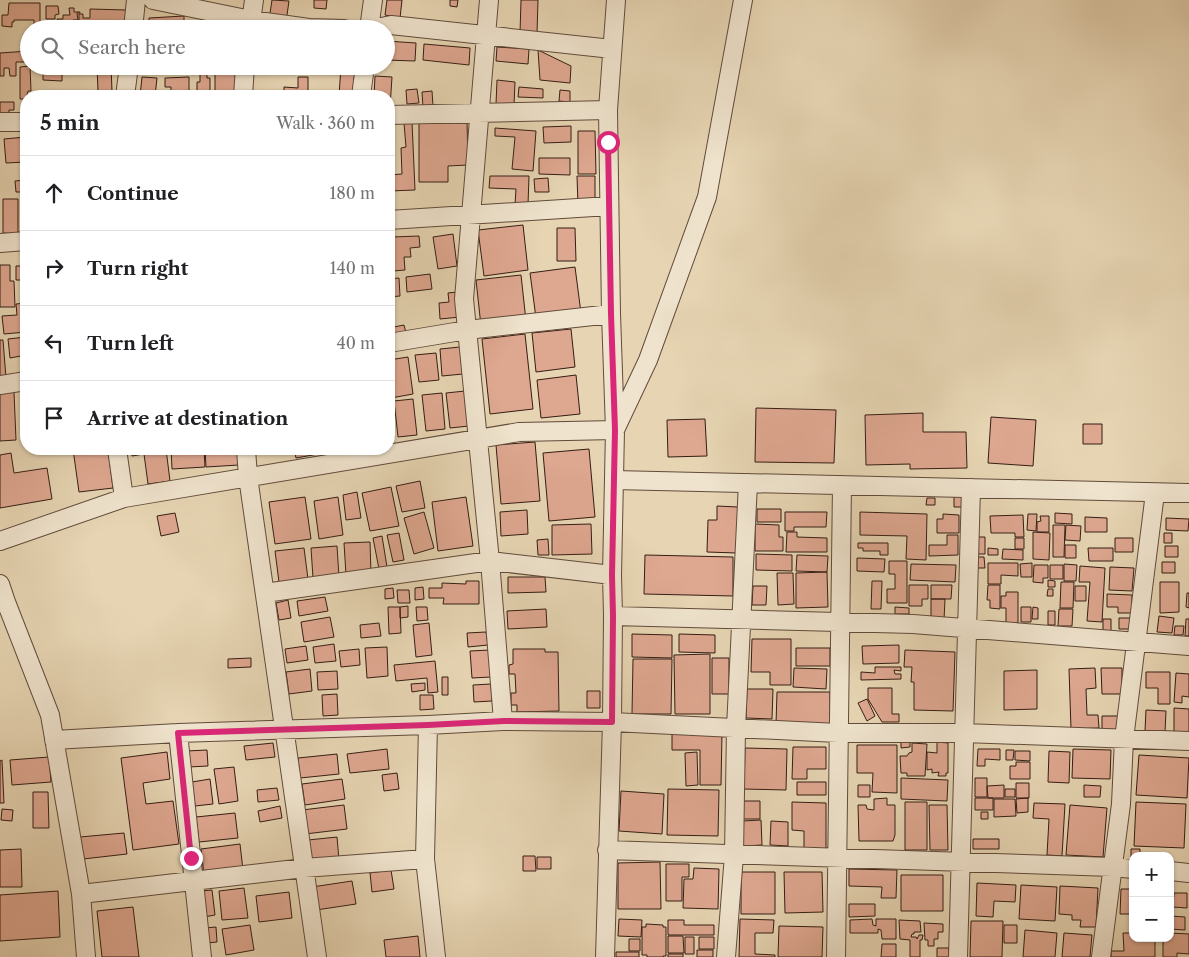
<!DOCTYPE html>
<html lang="en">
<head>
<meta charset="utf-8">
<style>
	:root { --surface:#fff; --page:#f2f2f2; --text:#202124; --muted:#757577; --line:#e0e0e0 }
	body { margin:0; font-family:"Libre Caslon Text",serif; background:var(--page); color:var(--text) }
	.controls { position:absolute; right:15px; bottom:15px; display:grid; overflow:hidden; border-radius:10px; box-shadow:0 1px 4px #0004 }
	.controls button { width:45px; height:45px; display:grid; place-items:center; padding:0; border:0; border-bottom:1px solid var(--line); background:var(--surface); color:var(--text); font:25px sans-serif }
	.stop { position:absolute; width:15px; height:15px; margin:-11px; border:4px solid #db2777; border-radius:50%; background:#fff }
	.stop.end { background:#db2777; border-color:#fff; box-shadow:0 1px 5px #0008 }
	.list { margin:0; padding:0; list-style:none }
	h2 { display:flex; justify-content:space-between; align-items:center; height:65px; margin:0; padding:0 20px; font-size:21px }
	h2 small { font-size:16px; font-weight:400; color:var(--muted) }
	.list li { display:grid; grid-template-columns:32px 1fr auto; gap:15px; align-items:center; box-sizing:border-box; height:75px; padding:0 20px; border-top:1px solid var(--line) }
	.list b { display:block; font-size:19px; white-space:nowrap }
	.list em { font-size:16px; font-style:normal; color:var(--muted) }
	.icon { flex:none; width:28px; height:28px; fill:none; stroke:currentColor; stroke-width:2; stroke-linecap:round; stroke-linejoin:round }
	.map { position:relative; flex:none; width:1189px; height:957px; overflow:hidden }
	.search { position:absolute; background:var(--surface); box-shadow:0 1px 4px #0004; left:20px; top:20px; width:375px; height:55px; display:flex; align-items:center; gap:12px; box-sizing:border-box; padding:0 18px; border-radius:28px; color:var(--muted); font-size:19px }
	.panel { position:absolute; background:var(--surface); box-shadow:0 1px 4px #0004; left:20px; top:90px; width:375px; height:365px; border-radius:20px }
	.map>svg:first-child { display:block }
	.building { fill:#dea790; stroke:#351d13 }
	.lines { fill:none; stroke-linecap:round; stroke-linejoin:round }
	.minor-casing { stroke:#614b3b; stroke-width:20 }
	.minor { stroke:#efe3cd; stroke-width:18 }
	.route { stroke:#db2777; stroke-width:6 }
</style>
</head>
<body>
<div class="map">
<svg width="1189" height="957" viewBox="0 0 1189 957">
	<rect width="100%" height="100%" fill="#e6d4b2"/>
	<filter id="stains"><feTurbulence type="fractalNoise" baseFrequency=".004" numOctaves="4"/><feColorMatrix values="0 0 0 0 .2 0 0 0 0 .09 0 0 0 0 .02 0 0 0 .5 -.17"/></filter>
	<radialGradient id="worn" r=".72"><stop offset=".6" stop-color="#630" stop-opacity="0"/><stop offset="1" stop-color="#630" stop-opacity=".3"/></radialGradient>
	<path class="building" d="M272 0 289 1 286 22 269 20Z
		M314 0H327L326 9 314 8Z
		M387 0H402L400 18 385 15Z
		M450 0H458L457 7 450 6Z
		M521 0H538L537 34 520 33Z
		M9 3H40V29H34V20H14V22H12V27L2 26V15H8Z
		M46 6H58L59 14 55 15V19H46Z
		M69 8H74V12H80V13H77L78 20H73V23H70V26L62 27V21H58L57 19H63V15H70Z
		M90 9 126 10V28L94 29V27H91V29H86L87 26H79V14H83V18H90Z
		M184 16V22H191L192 25H195V29H149V18Z
		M48 25H60V29H48Z
		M386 41 416 43 415 61 386 60Z
		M424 44 470 48 469 65 423 60Z
		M497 47 529 49 528 64 496 61Z
		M538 50 571 66 570 83 540 80Z
		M29 51V58H26V62H16V76H10L9 68H4V76H0V53Z
		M30 66 31 91H28L26 99H20V67Z
		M43 66H62V81L43 80Z
		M97 66H111L112 91H98Z
		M341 66H359V78L354 77 353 96H339Z
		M215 71H219V74H237V96H223V93H215Z
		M200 74H207V78H210V96H197V82H200Z
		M375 76 392 77 390 107H389V96H374Z
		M142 77 157 78 155 96H140Z
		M189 77V92H184V96H163V92H171V87H165V78Z
		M298 77H308V93H306V96H284V87L298 88Z
		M497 80 515 82 514 105 496 104Z
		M519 87 543 89V98L518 97Z
		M417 89 419 103 407 104 406 90Z
		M560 90 570 91V102L559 101Z
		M432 91 433 106 423 107 422 92Z
		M0 102H14V110H9V114H0Z
		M467 120 468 165 448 166V182H419V121Z
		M412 122 415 190 389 191V175L402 174 401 148 406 147 404 123Z
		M389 124H392L393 142H389Z
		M571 126V142L544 143 543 127Z
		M495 128 536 131 533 171 512 169 515 137 495 136Z
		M578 131H595L596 174H578Z
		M26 137V162L6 163 4 139Z
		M539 158H570V175L539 174Z
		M490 176H529L528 205H515L516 189 489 188Z
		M577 176H595V205H578Z
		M548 178 549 192H535L534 179Z
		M26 180V194V192H16L15 181Z
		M3 199H18V234L3 233Z
		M523 225 528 270 484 276 478 230Z
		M557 228H575L576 261H557Z
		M453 234 457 266 438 269 433 237Z
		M419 236 420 247 410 248 411 257H404L405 270 393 271 392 237Z
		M0 265H10V281H14L15 307H0Z
		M16 266H26V280H16Z
		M575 267 581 313 536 318 530 273Z
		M430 274 432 289 407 292 406 277Z
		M521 275 526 321 481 326 476 280Z
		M399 278 400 296 389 297V279Z
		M457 292 460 317 440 319 439 303 449 302 448 293Z
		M26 303V332L4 334 2 316 17 315 16 304Z
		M404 325 406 333 389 337V328Z
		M571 329 575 367 536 372 532 333Z
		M525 334 533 409 490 414 482 339Z
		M26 337V355L10 358 8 339Z
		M0 340H3L6 378 0 379Z
		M460 347 463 374 442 376 440 349Z
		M436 353 439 380 419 382 415 355Z
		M408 357 413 394 391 398 389 384V360Z
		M576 375 580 414 541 418 537 380Z
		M465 391 469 426 450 428 446 393Z
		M14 392 16 440 0 441V393Z
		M442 393 445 429 426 431 422 395Z
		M21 395H26V445H24Z
		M413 399 417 435 398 437 394 401Z
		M389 403H390L394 438 389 439Z
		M756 408 836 410 834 463 755 462Z
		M923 413V432H966L967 468 910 469V464L866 465 865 415Z
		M991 417 1036 420 1033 466 988 463Z
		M705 419 707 456 668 457 667 420Z
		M1083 424H1102V444H1083Z
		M535 442 540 501 501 504 496 445Z
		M73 449H108L113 488 79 492Z
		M131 449H166L170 481 148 484 144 454 132 456Z
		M171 449H204L205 467 172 469Z
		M205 449H238L239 465 206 467Z
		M294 449H323L324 453 296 458Z
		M339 449H370L340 455Z
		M589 449 595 517 549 521 543 453Z
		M11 453 14 473 47 468 52 499 0 508V455Z
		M420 481 425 508 402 512 396 486Z
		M391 487 399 526 370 531 362 493Z
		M357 492 361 518 346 520 343 495Z
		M954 495H965V507H954Z
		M305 497 311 539 275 544 269 502Z
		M338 497 343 535 319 539 314 501Z
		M466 497 473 546 438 551 432 502Z
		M927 498H935V505H926Z
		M717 506 738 507 737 553 707 552 708 520H717Z
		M757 509H781V522H757Z
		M527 510 528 534 501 536 500 512Z
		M424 512 434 548 414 554 404 518Z
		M785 512H827L826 527H794V531H785Z
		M860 512 927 514 926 560 906 559 907 536 860 535Z
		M175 513 179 532 161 536 157 516Z
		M1055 513 1072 514V524L1055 523Z
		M943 514 959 515V533H937V519H943Z
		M1028 514H1037L1036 531 1027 530Z
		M1023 515 1024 537H1015V533H991L990 516Z
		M1040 516H1049V532H1037V522L1041 521Z
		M1085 517 1107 518V532H1085Z
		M1166 518 1189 519 1188 531 1166 530Z
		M591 524 592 554 552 555V525Z
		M755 524 779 525V537H783V551H755Z
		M1053 525H1065L1064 557H1053Z
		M1066 525 1081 526 1080 541 1065 540Z
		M787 532H797V537L827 538V552H786Z
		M1033 532 1050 533 1049 560 1033 559Z
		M399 533 404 560 393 562 387 535Z
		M1164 533H1172V543H1164Z
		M947 535H958V555L929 556V545H947Z
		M382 536 387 567 379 569 373 538Z
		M975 537H985V554H975Z
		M1015 538H1024V549H1015Z
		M1115 538H1133V552H1115Z
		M548 539 549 555H538L537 540Z
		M370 542 371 574 346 575 344 543Z
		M858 543H888V555H880V551H863V548H858Z
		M1065 545H1076V558H1065Z
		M337 546 339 577 313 578 311 548Z
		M1165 546H1178V557H1165Z
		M304 548 308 579 279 582 275 551Z
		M988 548 998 549V555H988Z
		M1088 548H1113V561H1089Z
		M1003 549 1023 550V560L1002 559Z
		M756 554 792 555V571L756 570Z
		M645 555 733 557V596L644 594Z
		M797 555 828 556 827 572 796 571Z
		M974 557H984L985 568H975Z
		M857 558 885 559 884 572 857 571Z
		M889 561H907V603H887V589H895V574H889Z
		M1162 562H1175V573H1162Z
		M988 563H1018V576L1001 575V584H988Z
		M1032 563V577H1021L1020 564Z
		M911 564 956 565 955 582 910 580Z
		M1064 564 1077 565 1076 581H1064Z
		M1034 565H1048V578H1043V583L1033 582Z
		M1050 565H1063V579H1050Z
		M1080 566 1105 568 1102 622 1087 621 1090 582H1079Z
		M1110 567 1134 568 1132 591 1109 590Z
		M827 572 828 607 796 608V573Z
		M777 573H793L794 604 778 605Z
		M508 577H545L546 592 508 593Z
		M1048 580 1055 581V587H1048Z
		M466 581H479V604H443L444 598H429V588H442V583L466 584Z
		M872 581H882L881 609H871Z
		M1061 582H1074L1073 608H1060Z
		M1160 582H1179V612L1160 613Z
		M909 585H928V599H922V606H909Z
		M931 585H952L951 599H931Z
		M988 585H1000V609L990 608V600H987Z
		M753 586H767L766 605H752Z
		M1075 586H1086V601H1075Z
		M423 587 424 599 415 600V588Z
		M393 588 394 598 385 599V589Z
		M1048 589H1053V596H1047Z
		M397 590H409L410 603H398Z
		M1006 592H1018V623H1006V608H1001V596H1006Z
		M1187 593H1189V608L1186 607Z
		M1107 594 1132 595V613H1118V607H1107Z
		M325 597 328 611 299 616 297 601Z
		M931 599H945L944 620H931Z
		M288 600 291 618 279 620 276 603Z
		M408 606V617L400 618V607Z
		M388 607H400L401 633 389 634Z
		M416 607H427L428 620 417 621Z
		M895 607 909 608V614H895Z
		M1021 607H1031V622H1021Z
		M1033 607 1038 608V619H1032Z
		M546 609 547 627 508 629 507 611Z
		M1059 609H1073L1072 626H1058Z
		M1048 611H1055V625H1048Z
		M1159 616 1174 618 1172 633 1157 632Z
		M330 617 334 637 304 642 301 622Z
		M1119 618H1132V629H1119Z
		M1103 619H1111V632H1103Z
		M1186 619H1189V636H1185Z
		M379 623 381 636 361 638 360 625Z
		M429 623 432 655 416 657 413 625Z
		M1175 626H1184L1183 635H1174Z
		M486 632 488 645 468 647 467 633Z
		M632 634 672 635V658L632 657Z
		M679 634 715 635V653L679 652Z
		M752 639H791V685H770V672H751Z
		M334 644 336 661 315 663 313 647Z
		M899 645V663L863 664 862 646Z
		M306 646 308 660 287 663 285 649Z
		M387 647 388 676 367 678 365 648Z
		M796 648H830V666H796Z
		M359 649 360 665 341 667 339 651Z
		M513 649H545V652H558L559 711 517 712V705H511V693H516L515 674H509V665L513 664Z
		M490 650 491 677 472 678 470 651Z
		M905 650 955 652 953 711 914 710V682H911L912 667H904Z
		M710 654V714H675L674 655Z
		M251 658V667L228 668V659Z
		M712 658H729V694H712Z
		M633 659H672L671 714H632Z
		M435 661 438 692 428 693 427 678 396 681 394 665Z
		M875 667H901V671L894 670 895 674H901V679L861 680V672L875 673Z
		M794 668 827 669 826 689 793 687Z
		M1095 668 1096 688 1086 689 1087 715H1098L1099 728 1071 729 1069 669Z
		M1101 668H1122V694H1102Z
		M310 669 312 691 289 694 286 672Z
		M1037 670V709L1004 710V671Z
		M337 671 338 689 318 690 317 672Z
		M1146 672H1170V704H1158V688H1146Z
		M1176 673 1189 674V697L1182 696V703L1174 702Z
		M442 677H448V695H442Z
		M425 683V690L412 692 411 684Z
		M491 684 492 701 474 702 473 685Z
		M868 688H892V714H899V722H882L868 699Z
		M747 689H773L772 719 746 718Z
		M587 691H600V708H587Z
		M777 692H830V724H776Z
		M337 694 338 715 323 716 322 695Z
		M420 695H433L434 709 420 710Z
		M867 699 875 716 867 721 858 703Z
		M1174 708 1189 709V732H1174Z
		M1146 710 1166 711 1165 732 1145 731Z
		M1102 716H1120L1121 731H1102Z
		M672 732 722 733 721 785H700V750H672Z
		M901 740H910V747L901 748Z
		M937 742 948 743V773H946V776H938L939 772 932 773V769L927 770V752L937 753Z
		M273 743 275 757 246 760 244 746Z
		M912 743 927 744 925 776H907V773H901L900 756H907L909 753 912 752Z
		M857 745H897V793L872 792 873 773H857Z
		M793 747H826V769H807V779H792Z
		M745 748 787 749 786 790 744 789Z
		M387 749 389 769 350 773 347 754Z
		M978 749H1000V760L985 759V766H977Z
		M1073 749 1111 750 1110 779 1072 778Z
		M207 750 208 766 188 767 187 751Z
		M1006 750H1014L1013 760H1006Z
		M1015 751H1030V761L1015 760Z
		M1049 751 1070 752 1069 783 1048 782Z
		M167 752 170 779 143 783 146 804 173 801 179 844 133 850 121 758Z
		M697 752 698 785 686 786 685 753Z
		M337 754 339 774 300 778 298 758Z
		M1139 755 1189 758 1187 798 1136 795Z
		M49 757 51 782 12 785 10 760Z
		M2 760 4 803H0V761Z
		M1016 762H1030V779H1010V766H1016Z
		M234 767 238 801 219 804 214 769Z
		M397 773 399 789 384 791 382 775Z
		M901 778 948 780 947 801 901 799Z
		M975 778H987V797H975Z
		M210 779 213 804 195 806 192 782Z
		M342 779 345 799 305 805 302 784Z
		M797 782H826V795H797Z
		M1016 783H1029V798H1016Z
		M858 785H870V797H858Z
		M1004 785V798H988L987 786Z
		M1084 785 1101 786 1100 797H1084Z
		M277 788 279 800 258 802 257 790Z
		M668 789 719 790 718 836 667 835Z
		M1005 789H1015V797H1005Z
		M621 791 664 794 662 834 619 831Z
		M33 792H48L49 828H33Z
		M887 798V805H895V835L893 841H859L858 805H866L867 809 874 810V799Z
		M975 798H993V810H975Z
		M1028 798V812L1017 813 1016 799Z
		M994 799H1015L1016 816 994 817Z
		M743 801H760V819H743Z
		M792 802 826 803V854H804V831L792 830Z
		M905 802H927V850H905Z
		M1136 802 1186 804 1184 848 1134 846Z
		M1034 803 1065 804 1062 856 1047 855 1049 819 1033 818Z
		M344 805 347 829 305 834 302 810Z
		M929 805H947L948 850H930Z
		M1070 805 1107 808 1103 857 1066 855Z
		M280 806 282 818 260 822 258 811Z
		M2 809 13 810 12 821 1 820Z
		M981 812H988V819H981Z
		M235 813 238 838 199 842 196 817Z
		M761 820 762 845 742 846V821Z
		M771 821 788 822V846L770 845Z
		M124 833 127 854 83 859 80 837Z
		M337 837 339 860 310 862 308 840Z
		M973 839H999V849H973Z
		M240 844 243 870 204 875 201 849Z
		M21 849 22 887H0V850Z
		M1131 849H1140V856H1133V863H1131Z
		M523 856H535L536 871H523Z
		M537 857H551V869H537Z
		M660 862 661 909H618V863Z
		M666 864H689V877H682V901H666Z
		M694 868 719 869 718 909 683 908 684 879H693Z
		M849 869 897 870 896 898H881L882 887 849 886Z
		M391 870 394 889 372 892 370 873Z
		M741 872H775V914H741Z
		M784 872H822L823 912 785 913Z
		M901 875H943V911H901Z
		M352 881 356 904 316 910 312 887Z
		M977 883 1016 885 1015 902 994 901 993 917 976 916Z
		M1021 885 1057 887 1055 921 1019 919Z
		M1060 886 1098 888 1096 927H1080L1081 920H1072V915L1059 914Z
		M244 888 248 918 222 920 219 891Z
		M1121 889H1133V914H1120Z
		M212 890 215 915 204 917 201 891Z
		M58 891 60 937 0 941V895Z
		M1170 891H1172L1171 916 1185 917V930L1170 929Z
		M289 892 292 918 259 922 256 896Z
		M1174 893H1187V908L1173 907Z
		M849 904H875V916L849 917Z
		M133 907 139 957H102L97 911Z
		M619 919 642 920 641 937 618 936Z
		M740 919 774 920 773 933H755V954L775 955V957H739Z
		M872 919 873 925 876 926V919H896V939H882L881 930 878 929V933H850V920Z
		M668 920H684V925H714V935H668Z
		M899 920 920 921 921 932H914V934H912L911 937H916L917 939 919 935H923L922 940H920V957H910V940L900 939Z
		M971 921H1003L1002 957H970Z
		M924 923 943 924V932H938V939H934V946H928V940H925Z
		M646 924 663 925V927H666V956H663V957H647V955H642V927H646Z
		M250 925 254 950 226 955 222 929Z
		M1004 925H1017V943H1004Z
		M779 926 823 927 822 957H778Z
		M216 927 217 942 207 943 205 928Z
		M1025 930 1057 933 1055 957H1023Z
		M1064 933 1092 935 1090 957H1062Z
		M1123 933H1133V938H1155V957H1111V951H1124Z
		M1170 933 1189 934V954L1177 953V957H1163V938H1170Z
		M418 936 420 957H386L384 940Z
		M668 936H683L684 953H668Z
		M685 937H694V954H685Z
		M699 937H714V949H699Z
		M629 939H640V951H629Z
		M882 944H896V957H881Z
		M937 948H949V957H937Z
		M697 950H713V957H697Z
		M616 952H639V957H616Z
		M668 954H683V957H668Z"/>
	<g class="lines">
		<defs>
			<path id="minor" d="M153 0 251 20 309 28 344 29
				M489 0 464 299 490 561 503 721
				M133 29 136 0
				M250 29 254 0
				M369 29 373 0
				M372 29 391 25 612 49
				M125 96 129 66
				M243 96 245 66
				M361 96 365 66
				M389 115 608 110
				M0 122H26
				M389 220 609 206
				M0 243 26 241
				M389 343 467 330 611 314
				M0 385 26 381
				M117 449 124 498
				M246 449 248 477 317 957
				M614 480 1189 493
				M0 541 124 498 519 432 615 430 648 360 707 197 743 0
				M0 584 6 602 50 715 81 894 86 957
				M265 593 490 561 612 575
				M613 616 913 624 1189 646
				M428 725 425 859 436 957
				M178 733 202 957
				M54 740 178 733 428 725 503 721 612 722 838 733H964L1189 741
				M607 850 1112 867 1133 869
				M1170 871 1189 873
				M81 894 304 868 425 859
				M605 957 612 722 613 616 612 575 615 430 611 314 608 110 616 0
				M726 957 734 855 736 728 748 483
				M836 957 842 485
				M958 957 971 488
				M1101 957 1121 804 1124 739 1155 493"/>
		</defs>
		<use href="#minor" class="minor-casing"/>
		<use href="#minor" class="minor"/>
	</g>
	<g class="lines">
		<path class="route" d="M191 858 178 733 428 725 504 721 612 722 613 616 612 575 615 430 611 314 608 142"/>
	</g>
	<rect width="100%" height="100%" filter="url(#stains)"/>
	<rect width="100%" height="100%" fill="url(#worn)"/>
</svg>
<div class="controls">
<button>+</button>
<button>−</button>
</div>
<div class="stop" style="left:608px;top:142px"></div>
<div class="stop end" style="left:191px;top:858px"></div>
<div class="search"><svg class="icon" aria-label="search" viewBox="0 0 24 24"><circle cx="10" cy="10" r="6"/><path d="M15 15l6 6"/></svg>Search here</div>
<section class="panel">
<h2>5 min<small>Walk · 360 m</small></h2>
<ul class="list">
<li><svg class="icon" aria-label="ahead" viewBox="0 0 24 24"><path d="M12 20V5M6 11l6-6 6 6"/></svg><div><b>Continue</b></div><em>180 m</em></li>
<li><svg class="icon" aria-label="right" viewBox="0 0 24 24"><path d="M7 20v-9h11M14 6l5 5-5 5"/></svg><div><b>Turn right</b></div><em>140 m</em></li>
<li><svg class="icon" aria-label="left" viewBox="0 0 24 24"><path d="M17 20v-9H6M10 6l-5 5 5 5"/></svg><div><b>Turn left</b></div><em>40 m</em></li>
<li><svg class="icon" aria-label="arrive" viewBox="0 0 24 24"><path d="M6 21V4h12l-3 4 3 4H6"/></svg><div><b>Arrive at destination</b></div></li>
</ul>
</section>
</div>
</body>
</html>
